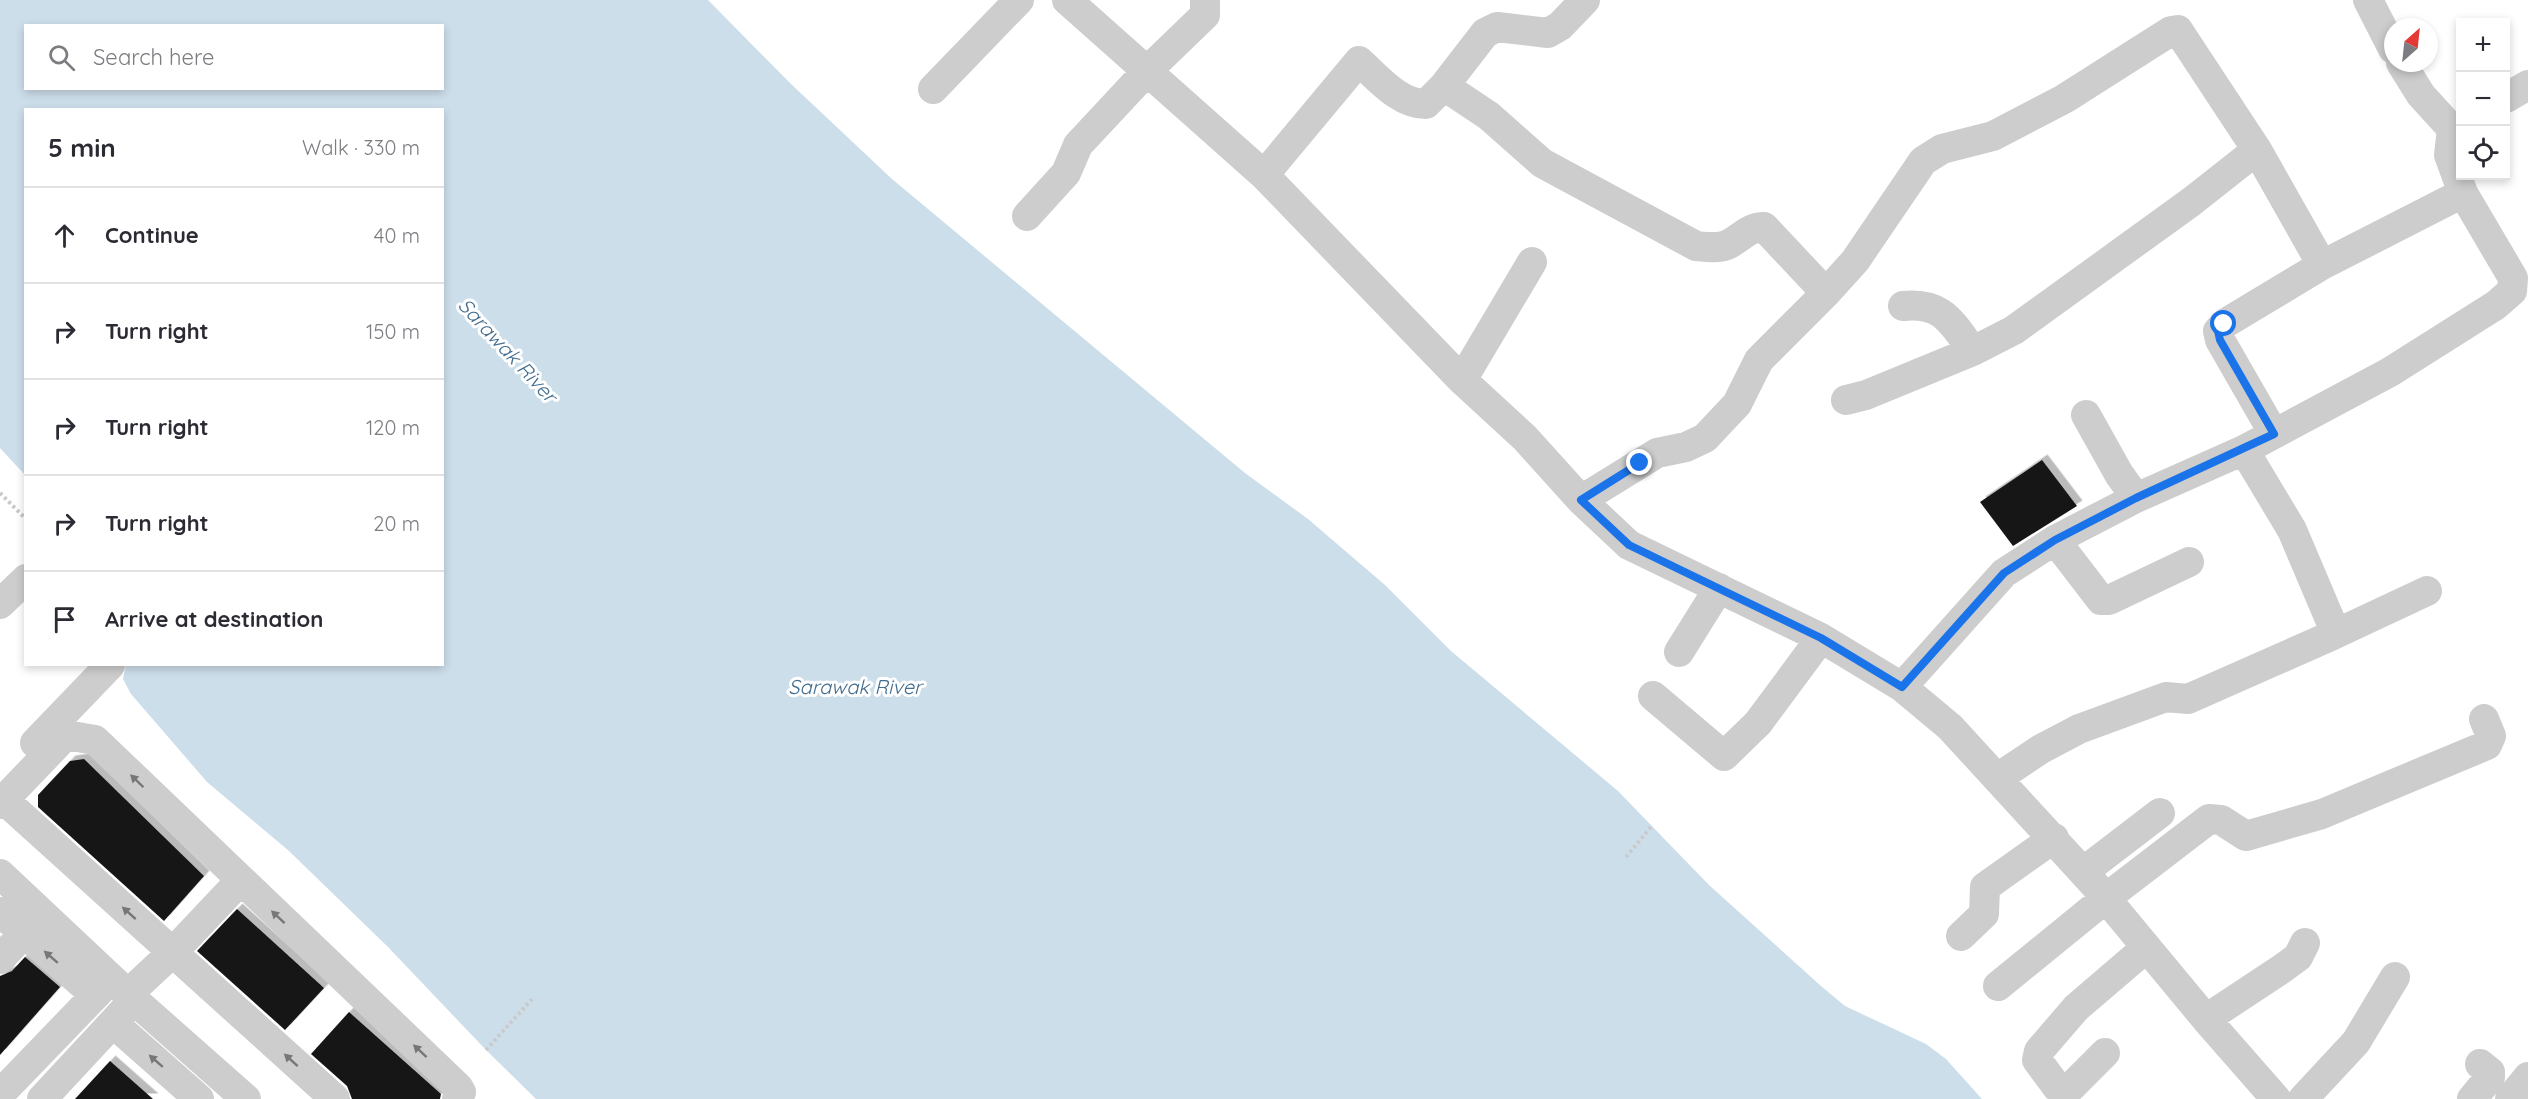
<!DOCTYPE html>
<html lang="en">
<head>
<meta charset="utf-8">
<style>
	:root { --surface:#fff; --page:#f2f2f3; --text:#2b2b33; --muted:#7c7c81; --line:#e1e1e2 }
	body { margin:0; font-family:Quicksand,sans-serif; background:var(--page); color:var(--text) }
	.controls { position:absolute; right:18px; top:18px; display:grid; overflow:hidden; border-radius:0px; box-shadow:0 3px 9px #0003 }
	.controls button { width:54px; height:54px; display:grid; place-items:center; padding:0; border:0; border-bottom:2px solid var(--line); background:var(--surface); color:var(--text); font:30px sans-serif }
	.compass { position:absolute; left:2384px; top:18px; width:54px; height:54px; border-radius:50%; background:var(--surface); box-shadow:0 3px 9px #0003; rotate:27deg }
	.stop { position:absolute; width:18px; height:18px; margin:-14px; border:4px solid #1a73e8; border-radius:50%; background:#fff }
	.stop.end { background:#1a73e8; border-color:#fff; box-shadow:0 2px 6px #0008 }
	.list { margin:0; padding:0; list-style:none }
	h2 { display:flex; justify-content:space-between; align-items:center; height:78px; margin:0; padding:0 24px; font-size:26px }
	h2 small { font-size:20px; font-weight:400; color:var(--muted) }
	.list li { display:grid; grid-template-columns:39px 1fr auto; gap:18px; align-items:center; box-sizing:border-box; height:96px; padding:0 24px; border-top:2px solid var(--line) }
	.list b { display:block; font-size:22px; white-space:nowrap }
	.list em { font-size:20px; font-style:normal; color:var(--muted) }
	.icon { flex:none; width:33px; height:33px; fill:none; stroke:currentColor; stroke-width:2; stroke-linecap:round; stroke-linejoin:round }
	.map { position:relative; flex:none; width:2528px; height:1099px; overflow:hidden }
	.search { position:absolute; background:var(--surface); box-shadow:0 3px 9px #0003; left:24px; top:24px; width:420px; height:66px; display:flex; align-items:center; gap:15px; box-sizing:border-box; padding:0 21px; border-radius:0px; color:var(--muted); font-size:22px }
	.panel { position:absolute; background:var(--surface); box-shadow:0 3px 9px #0003; left:24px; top:108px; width:420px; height:558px; border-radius:0px }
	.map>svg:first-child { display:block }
	.water { fill:#cddeeb; fill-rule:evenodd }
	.building { fill:#171717; filter:url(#shadow) }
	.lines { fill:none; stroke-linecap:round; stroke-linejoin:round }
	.path { stroke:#cacaca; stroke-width:4; stroke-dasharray:3 3; stroke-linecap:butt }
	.minor { stroke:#cdcdcd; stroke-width:30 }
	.oneway { fill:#777 }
	.route { stroke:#1a73e8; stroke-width:8 }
	.labels { text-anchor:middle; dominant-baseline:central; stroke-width:6; stroke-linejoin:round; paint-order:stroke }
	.water-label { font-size:20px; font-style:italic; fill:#436d8e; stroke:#fff }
</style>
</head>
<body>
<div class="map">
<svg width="2528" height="1099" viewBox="0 0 2528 1099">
	<defs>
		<filter id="shadow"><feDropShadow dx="5.5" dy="-5.5" stdDeviation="0" flood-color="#0004"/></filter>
	</defs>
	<rect width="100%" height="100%" fill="#fff"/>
	<path class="water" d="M0 0H708L790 83 892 179 1245 473 1308 519 1385 585 1451 651 1618 791 1709 885 1821 986 1845 1006 1926 1044 1946 1059 1982 1099H536L486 1050 388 947 289 851 207 782 131 694 123 679 126 664H442V110H26L25 475 0 448ZM26 26H442V88H26Z"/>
	<path class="building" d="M2042 460 2077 506 2013 546 1980 502Z
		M84 759 204 876 164 921 38 807V795L70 761Z
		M237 909 324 988 285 1030 197 951Z
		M25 957 60 987 0 1055V976L12 971Z
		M349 1012 441 1094 440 1099H352L347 1086 311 1054Z
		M110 1061 153 1099H75Z"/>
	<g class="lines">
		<path class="path" d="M0 493 26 519
			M1626 857 1651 827
			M486 1050 532 999"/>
		<path class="minor" d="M1067 0 1264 175 1462 380 1525 438 1581 500 1629 545 1821 638 1902 687 1950 727 2094 884 2206 1019 2276 1099
			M2368 0 2393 49
			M1444 86 1489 116 1542 163 1696 246C1707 247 1719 249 1729 244 1742 237 1749 227 1764 227L1826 293 1759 360 1737 404 1705 438 1686 447 1657 453 1581 500
			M933 89 1019 0
			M2506 98 2528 85
			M1264 175 1359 61C1378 78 1399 104 1426 104L1444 86 1485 33 1497 27 1548 33 1560 26 1585 0
			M1027 216 1066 173 1078 145 1147 71 1205 15V0
			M2322 265 2463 193
			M1826 293 1855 261 1923 161 1942 149 1993 136 2064 99 2171 31 2178 30 2257 150 2322 265 2224 324 2218 331 2220 340 2274 434
			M1903 306C1943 302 1951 322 1973 351
			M1462 380 1532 262
			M1846 400 1866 395 1973 351 2014 330 2191 202 2257 150
			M2086 415 2119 474 2136 498
			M2055 540 2101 600H2109L2189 562
			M0 604 26 579
			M2333 635 2427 591
			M1679 652 1719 588
			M1902 687 2004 573 2055 540 2136 498 2244 450 2390 372 2496 305 2512 291 2513 278 2463 193 2449 155 2452 129 2421 95 2401 63
			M1653 696 1724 756 1758 723 1821 638
			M35 743 110 665
			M1999 777 2041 749 2079 729 2166 697 2188 699 2333 635 2334 629 2292 530 2244 450
			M4 800 335 1099
			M0 804 66 735 95 740 458 1087 461 1092 457 1099
			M2083 872 2160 813
			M0 874 134 1000 246 1099
			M0 912 95 995
			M1961 936 1984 914 1985 887 2054 838
			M0 959 24 933
			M1998 986 2106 898 2209 819 2221 820 2246 836 2322 814 2487 745 2491 736 2484 719
			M128 994 173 952 240 881
			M2206 1019 2283 968 2298 957 2305 943
			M113 1023 199 1099
			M2105 1053 2068 1090 2057 1087 2037 1060 2039 1051 2076 1008 2146 948
			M0 1094 111 979
			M42 1099 134 1000
			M2303 1099 2356 1042 2395 977
			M2472 1099 2490 1077V1072L2480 1064
			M2510 1099 2528 1077"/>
	</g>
	<defs><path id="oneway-solid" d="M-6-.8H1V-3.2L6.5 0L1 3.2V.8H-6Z" transform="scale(1.5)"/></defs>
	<g class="oneway">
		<use href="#oneway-solid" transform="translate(137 781) rotate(-136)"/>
		<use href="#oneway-solid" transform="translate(129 913) rotate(-138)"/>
		<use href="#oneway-solid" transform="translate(278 917) rotate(-137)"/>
		<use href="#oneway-solid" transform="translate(51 957) rotate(-139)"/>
		<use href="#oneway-solid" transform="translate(420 1051) rotate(-137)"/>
		<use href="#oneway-solid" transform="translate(291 1060) rotate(-138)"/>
		<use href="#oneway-solid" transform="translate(156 1061) rotate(-139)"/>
	</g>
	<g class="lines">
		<path class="route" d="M1640 463 1581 500 1629 545 1821 638 1902 687 2004 573 2055 540 2136 498 2274 434 2220 340 2218 331 2224 324"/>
	</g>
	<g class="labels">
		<g class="water-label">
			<text transform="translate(508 350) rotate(47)">Sarawak River</text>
			<text x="855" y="686">Sarawak River</text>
		</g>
	</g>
</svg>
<div class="controls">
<button>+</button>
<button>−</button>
<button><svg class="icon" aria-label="locate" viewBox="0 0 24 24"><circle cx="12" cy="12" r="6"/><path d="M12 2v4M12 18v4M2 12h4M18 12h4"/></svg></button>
</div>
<svg class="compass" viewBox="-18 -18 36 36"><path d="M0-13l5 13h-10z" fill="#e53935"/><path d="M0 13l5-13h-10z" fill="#7c7c81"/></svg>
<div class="stop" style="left:2224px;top:324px"></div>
<div class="stop end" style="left:1640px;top:463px"></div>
<div class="search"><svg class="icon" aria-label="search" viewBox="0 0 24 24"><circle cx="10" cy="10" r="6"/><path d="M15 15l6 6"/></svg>Search here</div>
<section class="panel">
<h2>5 min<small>Walk · 330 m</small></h2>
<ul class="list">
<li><svg class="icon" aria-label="ahead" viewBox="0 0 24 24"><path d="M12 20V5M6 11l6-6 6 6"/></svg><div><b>Continue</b></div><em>40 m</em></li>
<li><svg class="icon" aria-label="right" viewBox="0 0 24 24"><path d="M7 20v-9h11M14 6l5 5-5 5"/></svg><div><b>Turn right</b></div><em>150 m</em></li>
<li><svg class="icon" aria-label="right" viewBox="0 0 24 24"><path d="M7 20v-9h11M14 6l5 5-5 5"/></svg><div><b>Turn right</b></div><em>120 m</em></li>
<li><svg class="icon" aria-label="right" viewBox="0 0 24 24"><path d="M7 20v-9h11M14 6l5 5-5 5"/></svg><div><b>Turn right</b></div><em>20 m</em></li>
<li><svg class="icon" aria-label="arrive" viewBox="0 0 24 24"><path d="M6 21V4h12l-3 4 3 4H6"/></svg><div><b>Arrive at destination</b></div></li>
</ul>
</section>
</div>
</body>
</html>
